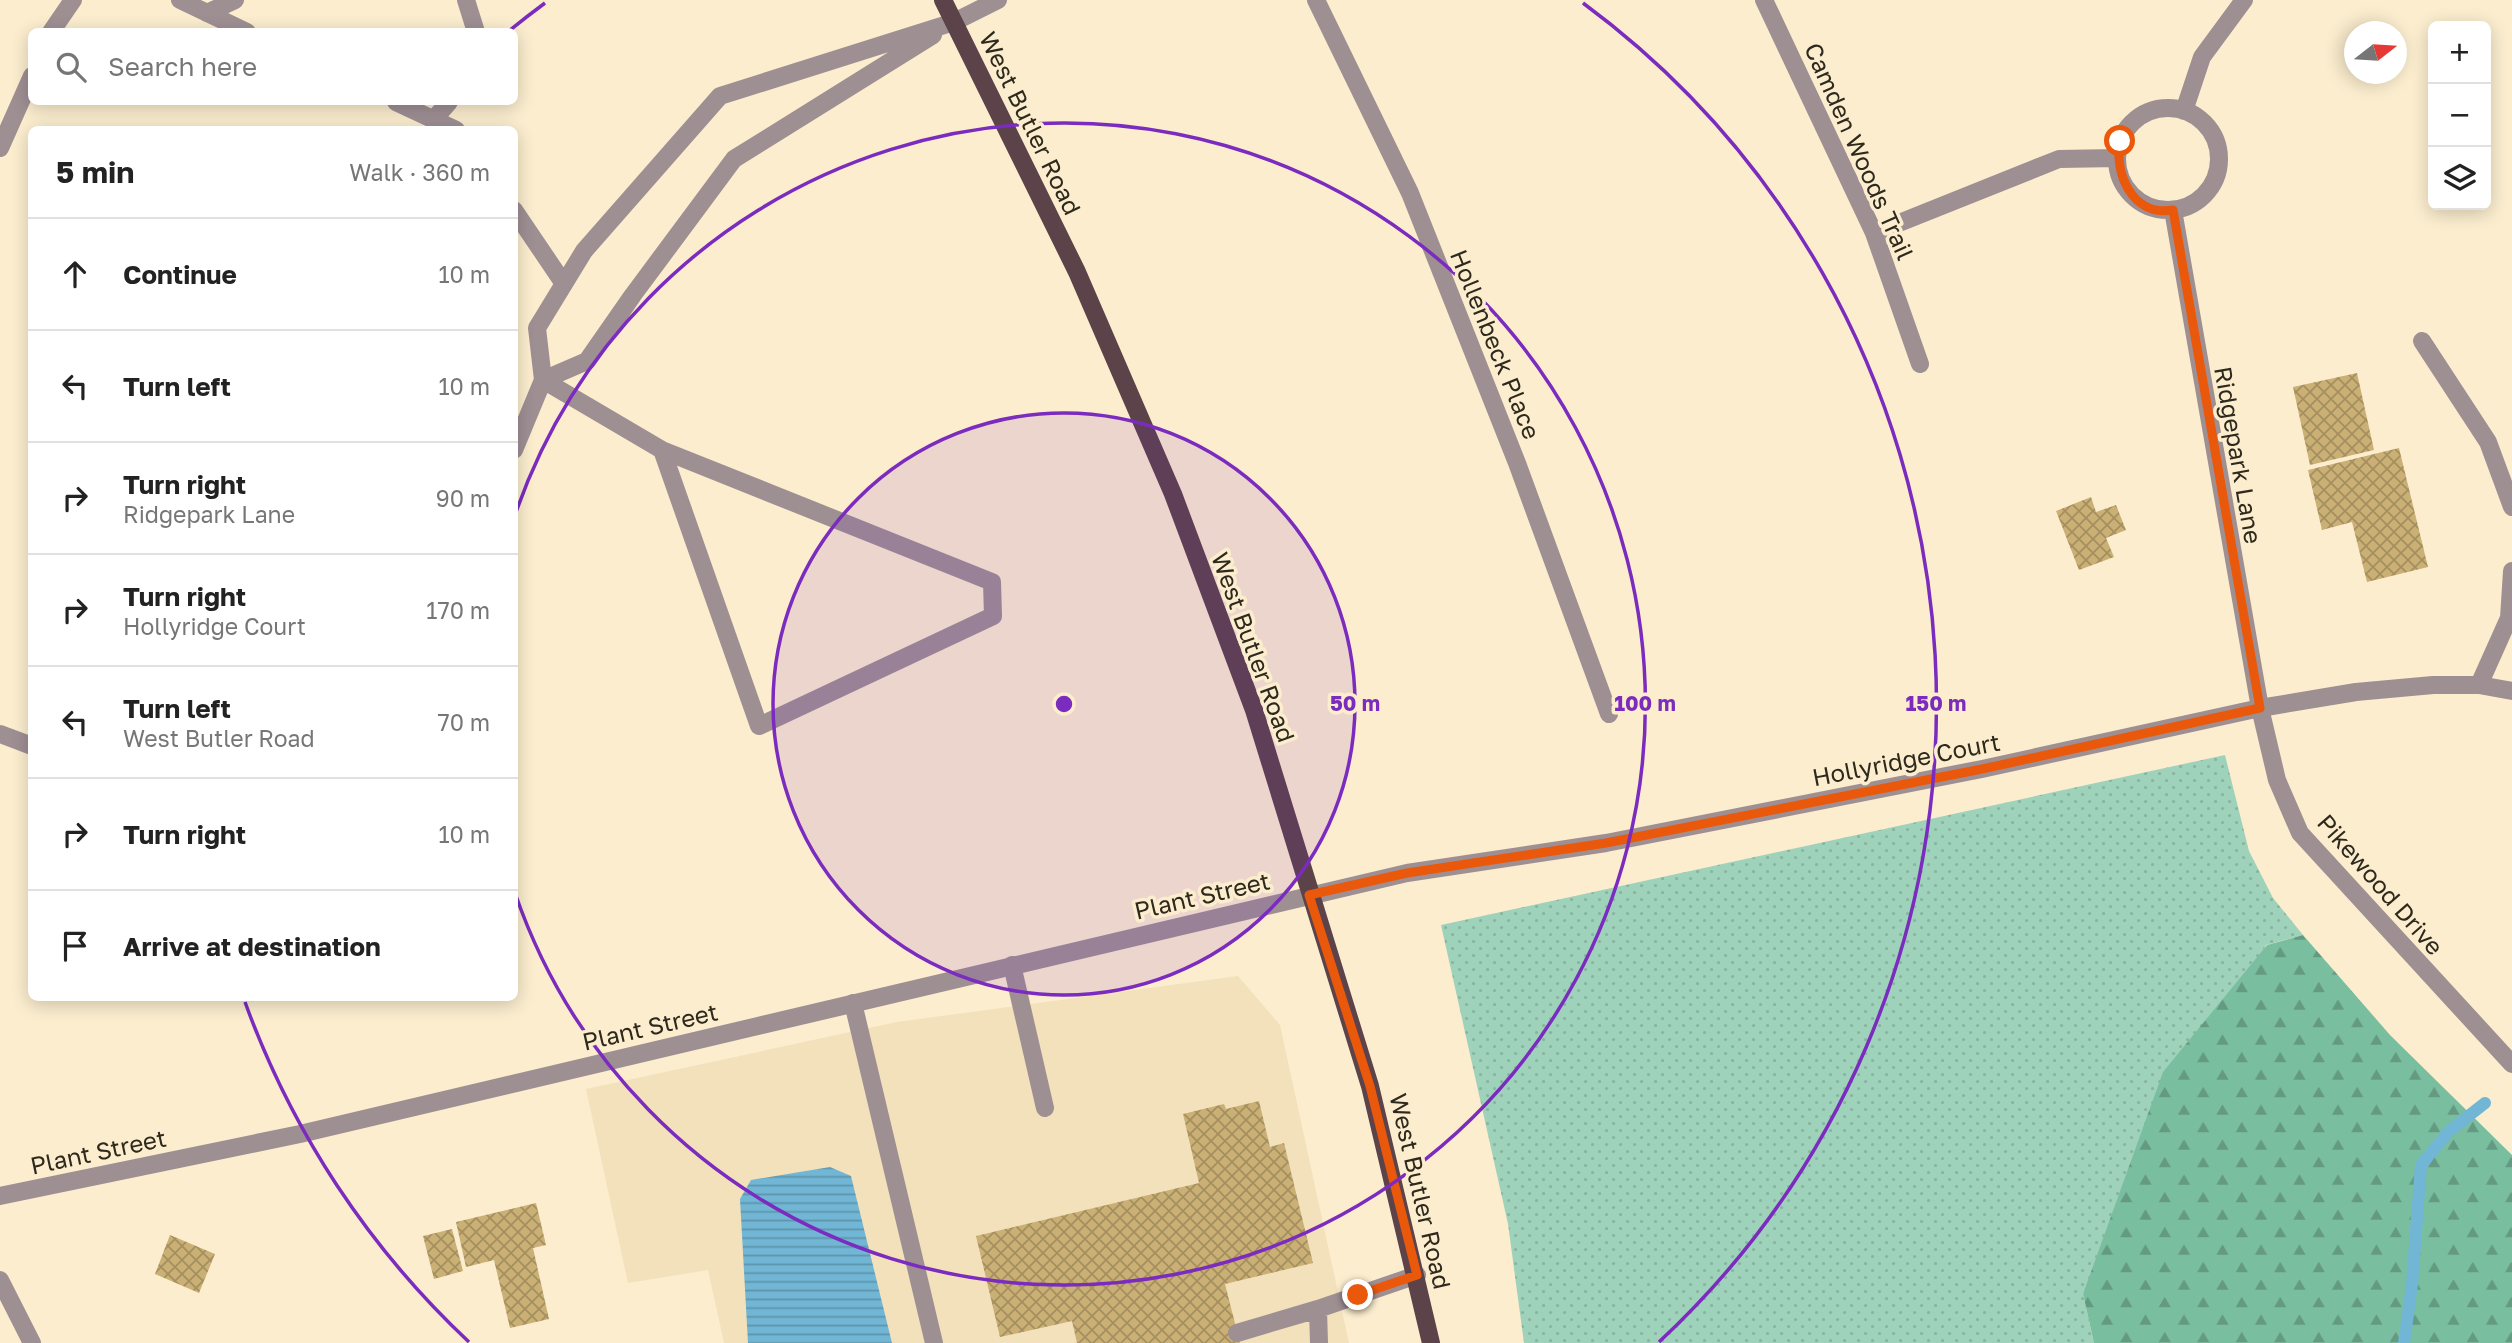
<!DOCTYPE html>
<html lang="en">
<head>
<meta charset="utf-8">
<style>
	:root { --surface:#fff; --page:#f6f6f6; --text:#222; --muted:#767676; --line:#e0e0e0 }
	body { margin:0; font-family:"Golos Text",sans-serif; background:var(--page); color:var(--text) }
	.controls { position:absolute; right:21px; top:21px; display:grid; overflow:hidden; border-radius:10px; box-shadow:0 4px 18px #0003 }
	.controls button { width:63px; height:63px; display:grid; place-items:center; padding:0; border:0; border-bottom:2px solid var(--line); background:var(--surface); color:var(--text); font:35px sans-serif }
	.compass { position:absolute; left:2344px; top:21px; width:63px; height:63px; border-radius:50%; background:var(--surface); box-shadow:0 4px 18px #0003; rotate:73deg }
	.stop { position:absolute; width:21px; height:21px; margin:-16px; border:5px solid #ea580c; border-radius:50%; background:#fff }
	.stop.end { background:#ea580c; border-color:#fff; box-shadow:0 2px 7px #0008 }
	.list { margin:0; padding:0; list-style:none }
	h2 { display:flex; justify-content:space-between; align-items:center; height:91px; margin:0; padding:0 28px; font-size:30px }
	h2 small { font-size:23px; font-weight:400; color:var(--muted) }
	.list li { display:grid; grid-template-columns:46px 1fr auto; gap:21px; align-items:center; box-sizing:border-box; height:112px; padding:0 28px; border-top:2px solid var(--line) }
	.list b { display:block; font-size:26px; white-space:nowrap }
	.list p { margin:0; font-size:23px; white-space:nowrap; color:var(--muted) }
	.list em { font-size:23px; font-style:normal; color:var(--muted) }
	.icon { flex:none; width:38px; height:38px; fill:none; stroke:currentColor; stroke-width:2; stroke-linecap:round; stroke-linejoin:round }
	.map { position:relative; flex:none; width:2512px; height:1343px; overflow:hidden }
	.search { position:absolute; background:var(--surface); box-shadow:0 4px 18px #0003; left:28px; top:28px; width:490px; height:77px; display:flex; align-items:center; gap:18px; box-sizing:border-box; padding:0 24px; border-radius:10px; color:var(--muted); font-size:26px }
	.panel { position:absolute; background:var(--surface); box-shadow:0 4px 18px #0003; left:28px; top:126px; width:490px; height:875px; border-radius:10px }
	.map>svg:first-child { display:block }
	.built { fill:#f2e1bb }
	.grass { fill:url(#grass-dots) }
	.forest { fill:url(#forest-firs) }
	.water { fill:url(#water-rules) }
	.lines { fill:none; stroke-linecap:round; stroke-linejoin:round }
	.stream { stroke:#72b6d5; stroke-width:12 }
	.building { fill:url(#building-cross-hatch) }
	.service { stroke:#9e8f93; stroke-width:18 }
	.minor { stroke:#9e8f93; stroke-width:18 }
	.primary { stroke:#5c434a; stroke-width:18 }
	.route { stroke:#ea580c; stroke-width:9 }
	.ring { fill:none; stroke:#7b2cbf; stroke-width:3.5 }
	.labels { text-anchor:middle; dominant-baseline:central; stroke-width:7; stroke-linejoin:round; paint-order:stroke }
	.street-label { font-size:24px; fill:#2e291d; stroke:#fbedce }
	.centre { fill:#7b2cbf; stroke:#fbedce; stroke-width:3.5 }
	.ring-label { font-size:21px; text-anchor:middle; font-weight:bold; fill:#7b2cbf; stroke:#fbedce; stroke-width:7; stroke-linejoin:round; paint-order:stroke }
</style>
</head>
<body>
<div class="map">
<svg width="2512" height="1343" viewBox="0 0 2512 1343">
	<defs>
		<pattern id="grass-dots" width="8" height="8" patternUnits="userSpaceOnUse" patternTransform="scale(1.75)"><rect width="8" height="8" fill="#9fd2bb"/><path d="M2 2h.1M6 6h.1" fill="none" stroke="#89b4a0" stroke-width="1.8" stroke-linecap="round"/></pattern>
		<pattern id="forest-firs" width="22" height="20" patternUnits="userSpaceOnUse" patternTransform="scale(1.75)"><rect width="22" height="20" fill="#7abea0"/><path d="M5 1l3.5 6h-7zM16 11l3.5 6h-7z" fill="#649a82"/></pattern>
		<pattern id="water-rules" width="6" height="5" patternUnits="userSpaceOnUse" patternTransform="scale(1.75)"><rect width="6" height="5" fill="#72b6d5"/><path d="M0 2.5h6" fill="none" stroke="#5e94ac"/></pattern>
		<pattern id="building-cross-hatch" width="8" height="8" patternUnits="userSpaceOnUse" patternTransform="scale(1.75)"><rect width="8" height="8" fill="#cab075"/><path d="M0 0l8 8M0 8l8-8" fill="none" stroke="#a48f5f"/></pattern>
	</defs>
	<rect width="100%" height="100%" fill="#fbedce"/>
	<path class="built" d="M1238 976 1280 1025 1349 1343H724L708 1270 628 1283 586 1089 897 1022Z"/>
	<path class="grass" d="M2225 755 2249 851 2273 898 2303 935 2266 945 2083 1294 2094 1343H1524L1508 1224 1441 925Z"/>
	<path class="forest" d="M2303 935 2390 1035 2512 1155V1343H2094L2083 1294 2163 1072 2267 945Z"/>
	<path class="water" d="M830 1167 851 1176 892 1343H748L740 1199 751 1180Z"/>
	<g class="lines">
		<path class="stream" d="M2404 1343 2412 1284 2421 1165 2448 1132 2485 1103"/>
	</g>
	<path class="building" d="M2357 373 2374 450 2310 465 2293 387Z
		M2399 448 2428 567 2367 582 2352 522 2322 530 2308 470Z
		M2091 497 2096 512 2116 505 2126 530 2106 538 2114 557 2079 570 2056 511Z
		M1259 1101 1270 1147 1284 1143 1313 1263 1225 1284 1240 1343H1077L1072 1321 1000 1337 976 1236 1199 1183 1183 1114 1224 1104 1226 1109Z
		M536 1203 546 1245 533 1248 549 1319 510 1328 494 1260 466 1267 456 1222Z
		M452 1229 463 1271 434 1279 423 1236Z
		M170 1235 215 1254 199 1293 155 1274Z"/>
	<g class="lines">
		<path class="service" d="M180 0 247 32
			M466 0 476 32
			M207 13 235 0
			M51 32 73 0
			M396 102 456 130
			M434 119 449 102
			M0 148 32 76
			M514 210 564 284
			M2422 341 2488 442 2512 507
			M543 380 662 450 759 726 993 616 992 582 662 450
			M543 380 587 361 633 295 734 159 933 35
			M514 450 543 380 537 328 584 251 720 96 954 22
			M2479 685 2509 618 2512 571
			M0 734 32 746
			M1012 965 1045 1108
			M853 1003 934 1343
			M1318 1309 1319 1343
			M1237 1333 1318 1309 1417 1275"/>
		<path class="minor" d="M1316 0 1410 193 1517 463 1609 714
			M1764 0 1874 233 1920 364
			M954 22 998 0
			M2117 159a51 51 0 1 1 102 0a51 51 0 1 1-102 0Z
			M2184 111 2202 57 2244 0
			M2173 210 2260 708 2277 780 2300 833 2512 1064
			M1874 233 2059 159 2117 158
			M0 1196 300 1134 1407 873 1606 843 1982 769 2260 708 2356 692 2433 685H2479L2512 691
			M0 1280 32 1343"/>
		<path class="primary" d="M943 0 1077 272 1173 494 1254 710 1370 1086 1431 1343"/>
	</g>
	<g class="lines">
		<path class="route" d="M1358 1295 1417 1275 1370 1086 1309 895 1407 873 1606 843 1982 769 2260 708 2173 210C2132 217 2114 173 2120 141"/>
	</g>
	<circle cx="1064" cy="704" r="291" fill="#7b2cbf" fill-opacity=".12"/>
	<g class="ring">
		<circle cx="1064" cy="704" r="291"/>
		<path d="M515 515A581 581 0 1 1 515 893"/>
		<path d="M469 1342A872 872 0 0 1 245 1002M509 31A872 872 0 0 1 545 3M1583 3A872 872 0 0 1 1659 1342"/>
	</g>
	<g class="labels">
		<g class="street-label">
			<text transform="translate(1031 123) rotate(64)">West Butler Road</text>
			<text transform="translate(1860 151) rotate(66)">Camden Woods Trail</text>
			<text transform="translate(1496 344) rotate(68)">Hollenbeck Place</text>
			<text transform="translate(2239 455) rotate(80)">Ridgepark Lane</text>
			<text transform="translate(1254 647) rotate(70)">West Butler Road</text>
			<text transform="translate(1906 759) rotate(-11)">Hollyridge Court</text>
			<text transform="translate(2381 884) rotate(49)">Pikewood Drive</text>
			<text transform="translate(1202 895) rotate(-13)">Plant Street</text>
			<text transform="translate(650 1026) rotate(-13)">Plant Street</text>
			<text transform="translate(98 1151) rotate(-12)">Plant Street</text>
			<text transform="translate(1421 1191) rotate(77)">West Butler Road</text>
		</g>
	</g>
	<circle cx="1064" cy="704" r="10" class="centre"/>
	<g class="ring-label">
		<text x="1355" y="711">50 m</text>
		<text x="1645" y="711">100 m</text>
		<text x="1936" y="711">150 m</text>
	</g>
</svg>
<div class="controls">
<button>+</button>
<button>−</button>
<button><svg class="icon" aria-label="layers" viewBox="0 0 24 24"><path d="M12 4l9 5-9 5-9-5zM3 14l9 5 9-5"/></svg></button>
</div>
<svg class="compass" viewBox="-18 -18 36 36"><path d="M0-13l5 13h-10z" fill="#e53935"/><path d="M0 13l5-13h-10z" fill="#767676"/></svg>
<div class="stop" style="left:2120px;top:141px"></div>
<div class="stop end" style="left:1358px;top:1295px"></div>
<div class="search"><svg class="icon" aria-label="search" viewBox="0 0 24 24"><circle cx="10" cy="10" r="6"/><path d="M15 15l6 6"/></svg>Search here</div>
<section class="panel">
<h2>5 min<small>Walk · 360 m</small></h2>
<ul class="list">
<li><svg class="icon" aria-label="ahead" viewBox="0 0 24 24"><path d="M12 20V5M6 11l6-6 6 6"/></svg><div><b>Continue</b></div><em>10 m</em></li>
<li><svg class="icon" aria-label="left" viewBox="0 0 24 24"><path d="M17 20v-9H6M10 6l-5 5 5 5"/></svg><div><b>Turn left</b></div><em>10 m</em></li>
<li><svg class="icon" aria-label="right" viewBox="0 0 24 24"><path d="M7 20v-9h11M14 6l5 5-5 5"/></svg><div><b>Turn right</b><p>Ridgepark Lane</p></div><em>90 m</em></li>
<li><svg class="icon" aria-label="right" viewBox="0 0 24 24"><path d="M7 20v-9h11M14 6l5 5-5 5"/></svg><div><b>Turn right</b><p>Hollyridge Court</p></div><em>170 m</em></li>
<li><svg class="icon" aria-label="left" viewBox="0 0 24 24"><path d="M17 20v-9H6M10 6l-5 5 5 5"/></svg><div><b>Turn left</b><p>West Butler Road</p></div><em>70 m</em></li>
<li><svg class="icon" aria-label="right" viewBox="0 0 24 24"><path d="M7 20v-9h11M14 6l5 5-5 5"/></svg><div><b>Turn right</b></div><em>10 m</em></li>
<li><svg class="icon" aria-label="arrive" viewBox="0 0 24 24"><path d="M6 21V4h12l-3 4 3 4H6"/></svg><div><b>Arrive at destination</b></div></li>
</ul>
</section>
</div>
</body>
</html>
